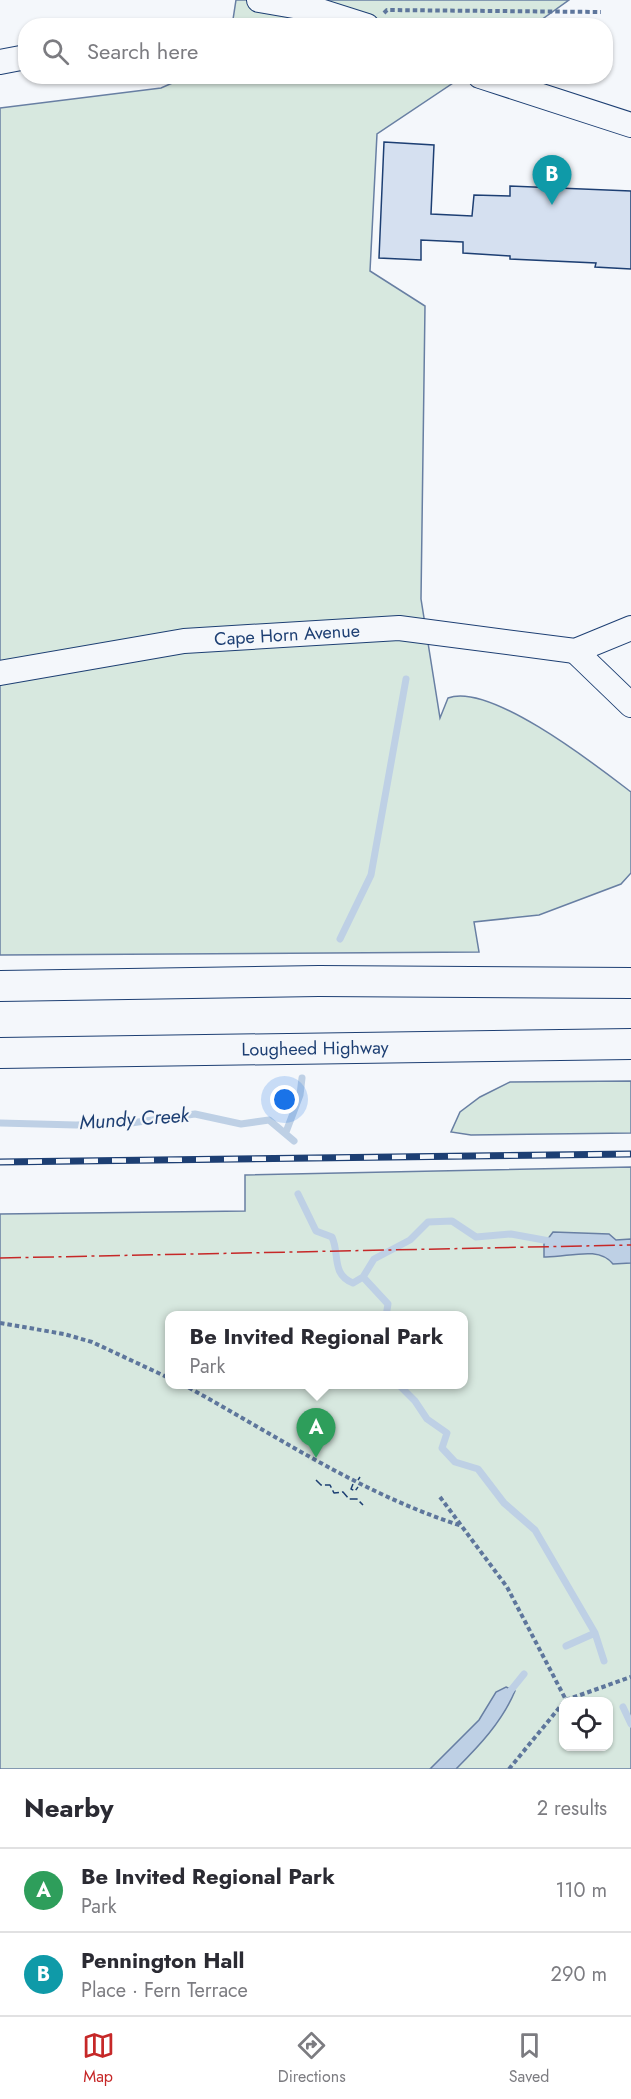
<!DOCTYPE html>
<html lang="en">
<head>
<meta charset="utf-8">
<style>
	:root { --surface:#fff; --page:#f2f2f3; --text:#2b2b33; --muted:#7c7c81; --line:#e1e1e2; --accent:#c62828 }
	body { margin:0; font-family:Jost,sans-serif; background:var(--page); color:var(--text) }
	.controls { position:absolute; right:18px; bottom:18px; display:grid; overflow:hidden; border-radius:12px; box-shadow:0 2px 4px #0004 }
	.controls button { width:54px; height:54px; display:grid; place-items:center; padding:0; border:0; border-bottom:2px solid var(--line); background:var(--surface); color:var(--text); font:30px sans-serif }
	.you { position:absolute; left:285px; top:1100px; width:21px; height:21px; margin:-15px; border:4px solid #fff; border-radius:50%; background:#1a73e8; box-shadow:0 0 0 9px #1a73e833 }
	.badge { display:grid; place-items:center; width:39px; height:39px; border-radius:50%; background:var(--accent); color:#fff; font-size:20px; font-weight:700 }
	.pin { position:absolute; translate:-50% -50px; filter:drop-shadow(0 2px 3px #0008) }
	.pin::after { content:''; position:absolute; top:32px; width:21px; height:18px; background:inherit; clip-path:polygon(0 0,100% 0,50% 100%) }
	.popup { position:absolute; left:165px; top:1311px; width:303px; height:78px; box-sizing:border-box; display:grid; place-content:center; border-radius:12px; background:var(--surface); filter:drop-shadow(0 2px 4px #0005); font-size:20px; white-space:nowrap; color:var(--muted) }
	.popup b { font-size:22px; color:var(--text) }
	.popup::after { content:''; position:absolute; left:50%; top:100%; margin-left:-12px; border:12px solid transparent; border-top-color:var(--surface) }
	.list { margin:0; padding:0; list-style:none }
	h2 { display:flex; justify-content:space-between; align-items:center; height:78px; margin:0; padding:0 24px; font-size:26px }
	h2 small { font-size:20px; font-weight:400; color:var(--muted) }
	.list li { display:grid; grid-template-columns:39px 1fr auto; gap:18px; align-items:center; box-sizing:border-box; height:84px; padding:0 24px; border-top:2px solid var(--line) }
	.list b { display:block; font-size:22px; white-space:nowrap }
	.list p { margin:0; font-size:20px; white-space:nowrap; color:var(--muted) }
	.list em { font-size:20px; font-style:normal; color:var(--muted) }
	.icon { flex:none; width:33px; height:33px; fill:none; stroke:currentColor; stroke-width:2; stroke-linecap:round; stroke-linejoin:round }
	.map { position:relative; flex:none; width:631px; height:1769px; overflow:hidden }
	.search { position:absolute; background:var(--surface); box-shadow:0 2px 4px #0004; left:18px; right:18px; top:18px; height:66px; display:flex; align-items:center; gap:15px; box-sizing:border-box; padding:0 21px; border-radius:24px; color:var(--muted); font-size:22px }
	.sheet { height:246px; background:var(--surface) }
	nav { display:flex; justify-content:space-around; align-items:center; box-sizing:border-box; height:84px; border-top:2px solid var(--line); background:var(--surface); font-size:16px; color:var(--muted) }
	nav a { display:grid; justify-items:center; gap:3px }
	nav .on { color:var(--accent) }
	.map>svg:first-child { display:block }
	.green { fill:#d7e8df; stroke:#687fa3; stroke-width:1.5; fill-rule:evenodd }
	.water { fill:#bed0e5; stroke:#687fa3; stroke-width:1.5 }
	.lines { fill:none; stroke-linecap:round; stroke-linejoin:round }
	.stream { stroke:#bed0e5; stroke-width:7 }
	.building { fill:#d5e0f0; stroke:#1d3f73; stroke-width:1.5 }
	.minor-casing { stroke:#1d3f73; stroke-width:26 }
	.major-casing { stroke:#1d3f73; stroke-width:32 }
	.path { stroke:#5e769c; stroke-width:4; stroke-dasharray:4.5 3; stroke-linecap:butt }
	.minor { stroke:#f4f7fb; stroke-width:24 }
	.major { stroke:#f4f7fb; stroke-width:30 }
	.rail-casing { stroke:#1d3f73; stroke-width:7 }
	.rail { stroke:#f4f7fb; stroke-width:4.5; stroke-dasharray:14; stroke-linecap:butt }
	.fence { stroke:#1d3f73; stroke-width:1.5; stroke-dasharray:8 3; stroke-linecap:butt }
	.power { stroke:#c62828; stroke-width:1.5; stroke-dasharray:21 4.5 3 4.5; stroke-linecap:butt }
	.labels { text-anchor:middle; dominant-baseline:central; stroke-width:4.5; stroke-linejoin:round; paint-order:stroke }
	.street-label { font-size:18px; fill:#1d3f73; stroke:#f4f7fb }
	.water-label { font-size:20px; font-style:italic; fill:#1d3f73; stroke:#f4f7fb }
</style>
</head>
<body>
<div class="map">
<svg width="631" height="1769" viewBox="0 0 631 1769">
	<rect width="100%" height="100%" fill="#f4f7fb"/>
	<path class="green" d="M236 0H569L534 25 232 26Z
		M186 77H462L377 134 370 271 425 306 421 599 440 718 448 698C490 682 597 766 631 792V873L621 884 539 915 474 922 479 952 0 955V108L161 88Z
		M631 1081V1133L471 1135 451 1132 460 1112 480 1097 510 1082Z
		M631 1167V1769H0V1214L245 1211V1175ZM169 1316H463V1384H169ZM564 1702H608V1746H564Z"/>
	<path class="water" d="M553 1232 609 1234 616 1240 631 1239V1263L613 1264C598 1245 567 1258 544 1257V1244Z
		M506 1687 515 1691C502 1722 479 1746 456 1769H430L479 1720 496 1692Z"/>
	<g class="lines">
		<path class="stream" d="M340 939 371 875 406 679
			M0 1123 76 1125 131 1123 195 1114 241 1124 269 1120 294 1141
			M286 1132 300 1095 302 1078
			M298 1194 316 1231 332 1237C340 1255 331 1274 353 1283L363 1277 388 1304 386 1316
			M363 1277 374 1259 410 1240 428 1222 452 1221 476 1237 511 1234 555 1242
			M398 1384 415 1401 427 1419 447 1433 442 1448 455 1462 478 1469 504 1503 535 1530 595 1633 604 1661
			M566 1646 595 1633
			M507 1695 524 1674
			M623 1707 631 1724"/>
	</g>
	<path class="building" d="M384 142 434 145 431 214 472 216 474 195 510 196V186L631 191V269L595 267 596 263 510 259V256L463 253V242L421 240V260L379 258Z"/>
	<g class="lines">
		<defs>
			<g id="minor">
				<path d="M259 0 317 10 367 26"/>
				<path d="M0 62 26 57"/>
				<path d="M480 76 631 125"/>
				<path d="M575 651 631 705"/>
				<path id="s1" d="M0 673 184 641 399 628 575 651 631 628"/>
			</g>
			<g id="major">
				<path d="M0 986 319 981 631 983"/>
				<path id="s2" d="M0 1053 631 1044"/>
			</g>
		</defs>
		<use href="#minor" class="minor-casing"/>
		<use href="#major" class="major-casing"/>
		<path class="path" d="M384 13 387 10 601 12
			M0 1323 64 1334 92 1342 169 1378
			M182 1384C276 1435 359 1493 462 1526
			M440 1497 507 1587 566 1700
			M566 1700 631 1677
			M509 1769 564 1702"/>
		<use href="#minor" class="minor"/>
		<use href="#major" class="major"/>
		<defs>
			<path id="rail" d="M0 1162 631 1154"/>
		</defs>
		<use href="#rail" class="rail-casing"/>
		<use href="#rail" class="rail"/>
		<path class="fence" d="M316 1480 321 1485H330L334 1493 343 1492 349 1499H357L363 1505
			M358 1480 360 1477
			M353 1484 351 1489 355 1491 358 1487"/>
		<path class="power" d="M0 1258 631 1245"/>
	</g>
	<g class="labels">
		<g class="street-label">
			<text stroke="none"><textPath href="#s1" startOffset="290">Cape Horn Avenue</textPath></text>
			<text stroke="none"><textPath href="#s2" startOffset="315">Lougheed Highway</textPath></text>
		</g>
		<g class="water-label">
			<text transform="translate(134 1119) rotate(-4)">Mundy Creek</text>
		</g>
	</g>
</svg>
<div class="controls">
<button><svg class="icon" aria-label="locate" viewBox="0 0 24 24"><circle cx="12" cy="12" r="6"/><path d="M12 2v4M12 18v4M2 12h4M18 12h4"/></svg></button>
</div>
<div class="you"></div>
<div class="pin badge" style="left:316px;top:1458px;background:#2e9e5b">A</div>
<div class="popup"><b>Be Invited Regional Park</b>Park</div>
<div class="pin badge" style="left:552px;top:205px;background:#0f9aa8">B</div>
<div class="search"><svg class="icon" aria-label="search" viewBox="0 0 24 24"><circle cx="10" cy="10" r="6"/><path d="M15 15l6 6"/></svg>Search here</div>
</div>
<section class="sheet">
<h2>Nearby<small>2 results</small></h2>
<ul class="list">
<li><span class="badge" style="background:#2e9e5b">A</span><div><b>Be Invited Regional Park</b><p>Park</p></div><em>110 m</em></li>
<li><span class="badge" style="background:#0f9aa8">B</span><div><b>Pennington Hall</b><p>Place · Fern Terrace</p></div><em>290 m</em></li>
</ul>
</section>
<nav>
<a class="on"><svg class="icon" aria-label="map" viewBox="0 0 24 24"><path d="M3 6l6-2 6 2 6-2v14l-6 2-6-2-6 2zM9 4v14M15 6v14"/></svg>Map</a>
<a><svg class="icon" aria-label="directions" viewBox="0 0 24 24"><path d="M12 3l9 9-9 9-9-9zM9 14v-3h6M13 9l2 2-2 2"/></svg>Directions</a>
<a><svg class="icon" aria-label="saved" viewBox="0 0 24 24"><path d="M7 4h10v16l-5-4-5 4z"/></svg>Saved</a>
</nav>
</body>
</html>
